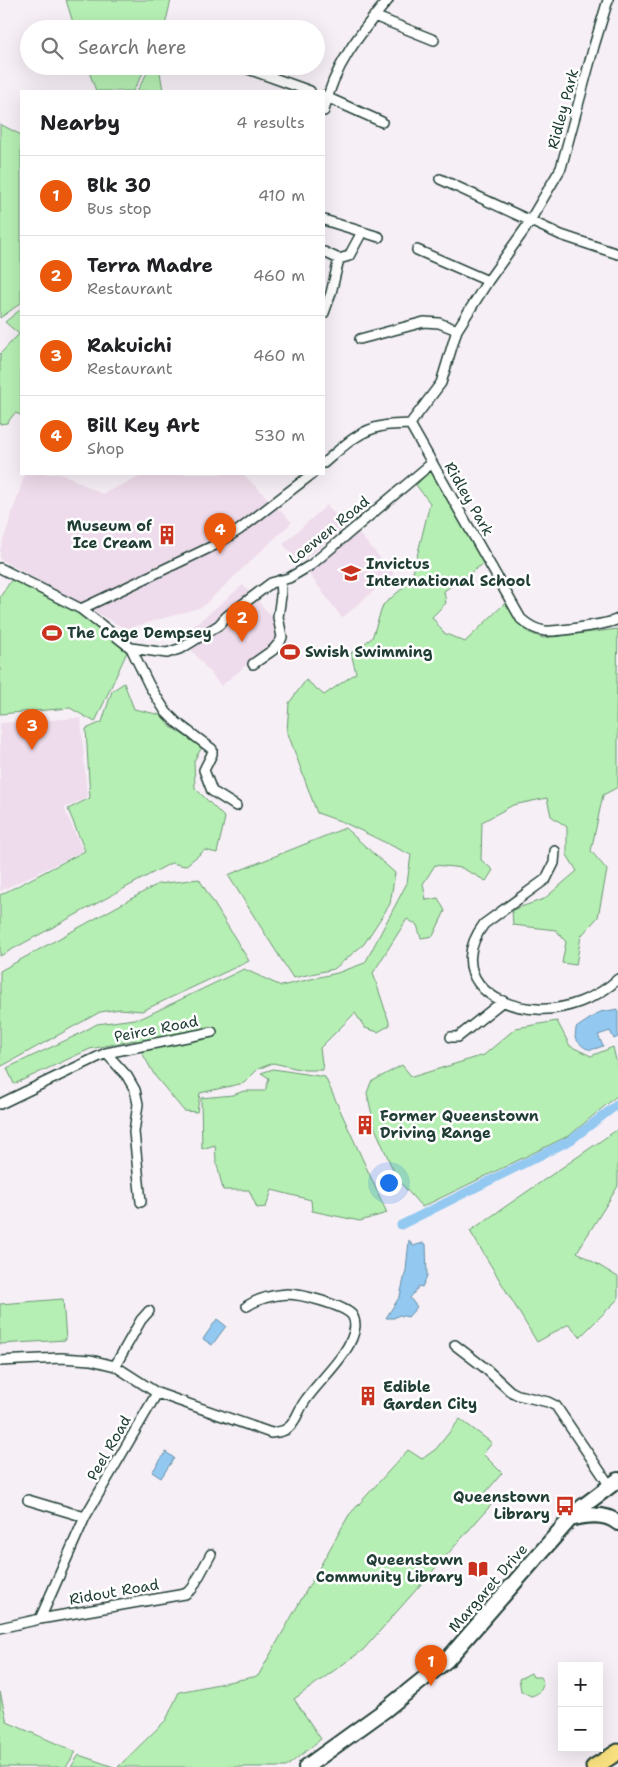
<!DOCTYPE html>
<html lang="en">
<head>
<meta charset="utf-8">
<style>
	:root { --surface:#fff; --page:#f2f2f2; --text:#202124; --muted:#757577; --line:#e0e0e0; --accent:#ea580c }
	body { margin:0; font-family:"Shantell Sans",sans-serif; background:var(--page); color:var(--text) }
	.controls { position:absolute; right:15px; bottom:15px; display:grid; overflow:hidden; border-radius:0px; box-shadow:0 5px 20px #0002 }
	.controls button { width:45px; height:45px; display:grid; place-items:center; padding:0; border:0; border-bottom:1px solid var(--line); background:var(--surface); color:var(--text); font:25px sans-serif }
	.you { position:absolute; left:388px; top:1182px; width:18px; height:18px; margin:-12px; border:4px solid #fff; border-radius:50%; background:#1a73e8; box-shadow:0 0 0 8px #1a73e833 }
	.badge { display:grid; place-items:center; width:32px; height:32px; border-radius:50%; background:var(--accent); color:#fff; font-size:16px; font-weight:700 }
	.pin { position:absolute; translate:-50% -41px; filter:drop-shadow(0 1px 2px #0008) }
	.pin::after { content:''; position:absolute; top:26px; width:18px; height:15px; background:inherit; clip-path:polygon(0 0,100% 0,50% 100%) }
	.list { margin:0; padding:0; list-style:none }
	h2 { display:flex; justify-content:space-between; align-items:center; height:65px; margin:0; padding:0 20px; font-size:21px }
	h2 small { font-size:16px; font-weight:400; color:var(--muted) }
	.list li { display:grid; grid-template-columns:32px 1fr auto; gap:15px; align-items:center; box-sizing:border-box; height:80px; padding:0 20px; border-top:1px solid var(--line) }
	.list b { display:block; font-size:19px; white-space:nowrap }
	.list p { margin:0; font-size:16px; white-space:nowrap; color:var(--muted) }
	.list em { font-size:16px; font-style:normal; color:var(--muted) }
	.icon { flex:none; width:28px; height:28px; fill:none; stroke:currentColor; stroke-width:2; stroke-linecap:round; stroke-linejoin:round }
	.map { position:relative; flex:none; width:618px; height:1767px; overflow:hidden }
	.search { position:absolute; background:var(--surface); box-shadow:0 5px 20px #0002; left:20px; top:20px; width:305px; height:55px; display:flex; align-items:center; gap:12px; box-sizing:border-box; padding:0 18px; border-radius:28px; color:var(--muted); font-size:19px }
	.panel { position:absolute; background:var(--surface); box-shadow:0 5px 20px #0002; left:20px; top:90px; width:305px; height:385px; border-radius:0px }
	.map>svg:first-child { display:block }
	.built { fill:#eedbeb }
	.green { fill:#b6efb3; stroke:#6a9674 }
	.water { fill:#93c8f1; stroke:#6590a5 }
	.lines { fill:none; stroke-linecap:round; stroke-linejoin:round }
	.canal { stroke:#93c8f1; stroke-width:9 }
	.street-casing { stroke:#1f3d34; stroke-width:12 }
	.secondary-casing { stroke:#1f3d34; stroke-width:18 }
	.primary-casing { stroke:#1f3d34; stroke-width:19 }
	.street { stroke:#fff; stroke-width:9 }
	.secondary { stroke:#fff; stroke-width:14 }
	.primary { stroke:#f9e181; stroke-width:15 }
	.labels { text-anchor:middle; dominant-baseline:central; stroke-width:5; stroke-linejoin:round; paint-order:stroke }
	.street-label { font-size:15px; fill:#1f3d34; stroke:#fff }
	.poi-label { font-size:15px; font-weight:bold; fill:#1f3d34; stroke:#fff; text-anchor:start }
</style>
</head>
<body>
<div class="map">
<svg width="618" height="1767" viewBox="0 0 618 1767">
	<rect width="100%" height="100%" fill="#f7eff6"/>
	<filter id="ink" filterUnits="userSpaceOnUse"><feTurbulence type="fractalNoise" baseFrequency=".02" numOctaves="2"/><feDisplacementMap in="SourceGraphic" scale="10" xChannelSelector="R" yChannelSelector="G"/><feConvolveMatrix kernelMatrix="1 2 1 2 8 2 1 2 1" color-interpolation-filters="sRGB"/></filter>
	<g filter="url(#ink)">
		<path class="built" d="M25 474H63L102 494 146 474H243L292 522 202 607 126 629 0 559V550Z
			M327 505 346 527 299 563 283 544Z
			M355 529 394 574 342 618 307 571Z
			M243 585 286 632 221 686 181 637Z
			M81 718 87 798 64 808 83 851 0 891V723Z"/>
		<path class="green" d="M66 0H171L164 29H75Z
			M87 66H147L133 91H96Z
			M151 66H159L163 91H137Z
			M0 124 21 135V303L0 318Z
			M21 309V415L15 413 7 423 0 424V354L19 334 5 322Z
			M432 469 486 562 444 591 446 603 432 617 444 633 465 642 506 602 518 623 528 632 543 638 618 629 616 721 618 725V787L603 795 591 851 607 870 598 917 581 936 576 965 562 963 566 942 556 930 513 925 512 910 544 899 577 871 567 855V827L551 816 547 798 513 805 482 822 481 860 493 870 486 881 462 868 435 865 423 884 426 900 438 898 445 911 433 936 421 938 417 925 407 919 373 973 390 1025 378 1032 365 1028 355 1013 320 1048 323 1070H304L273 1063 258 1069 244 1083 200 1093 197 1112 184 1111 155 1076 135 1040 90 1049 14 1084 7 1068 77 1035 97 1024 142 1018 244 969 281 986 337 973 365 963 407 883 411 855 343 822 317 813 287 731 289 703 306 680 324 695 356 673 351 653 372 638 383 605 411 581 430 503 416 485Z
			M12 579 82 615 127 652 95 722 70 708 0 714V597Z
			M124 683 134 709 161 715 171 727 202 747 194 761 195 788 225 818 217 853 205 850 185 866 171 863 0 956V895L85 851 68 809 90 798 86 729 102 722 112 691Z
			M345 828 395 873 390 904 364 944 334 969 293 978 228 875Z
			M199 879 249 961 142 1011 120 1009 100 1012 2 1066 0 1063V971L158 884Z
			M557 1021 570 1046 591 1056 613 1047 618 1069V1095L570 1135 422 1207 397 1179 375 1128 367 1093 371 1082 402 1065 412 1077 484 1055 516 1028Z
			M273 1069 325 1077 387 1213 360 1221 312 1211 311 1200 272 1190 266 1207 257 1208 249 1190H223L216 1160 215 1145 202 1149 201 1098 233 1095 244 1091H265L269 1078 261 1073Z
			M618 1129V1186L577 1252 618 1277V1299L580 1337 569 1324 537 1342 470 1231Z
			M63 1299 66 1340 0 1344V1304Z
			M460 1419 492 1443 483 1454 502 1473 482 1497 491 1505 363 1650 294 1699 321 1739 286 1767H118L166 1720 179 1692 258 1676 349 1515 408 1450 422 1459 436 1449Z
			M531 1673 533 1677H541C546 1686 540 1694 531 1696L521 1691 519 1679Z
			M0 1692 7 1722 76 1752 66 1767H0Z
			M79 1755 114 1767H71Z"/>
		<path class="water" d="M618 1009V1037L614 1039 610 1031 598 1035 603 1046C588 1052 585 1050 575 1038L576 1028 600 1012Z
			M409 1240 413 1246 423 1243 426 1244 427 1276 422 1287 419 1286 410 1298 417 1307 408 1317 399 1315 394 1318H386L400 1296 406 1270Z
			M217 1319 226 1326 212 1345 203 1339Z
			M166 1452 174 1458 161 1478 152 1472Z"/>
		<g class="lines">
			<path class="canal" d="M401 1225 571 1140 618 1104"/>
			<defs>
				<path id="street" d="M374 16 434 40
					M240 66 310 91
					M324 96 382 122
					M324 111C333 67 360 33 388 0
					M440 179 561 235 618 254
					M324 220 379 237
					M417 250 488 281
					M324 252 339 259 349 256 362 232
					M324 313 331 293 339 259
					M360 339 424 322 439 323 457 330
					M410 424 441 383 457 330 488 281 525 229 561 168 594 46 608 0
					M410 424 521 619C528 625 535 630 545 631 555 632 611 624 618 619
					M324 463C341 448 359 430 383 426 392 424 401 425 410 424
					M0 568 81 609 131 648 149 685 166 712 176 722 212 749V754L204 770 212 791 236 806
					M81 609 215 545 239 530 312 474
					M131 648 167 653 182 648 219 625 227 616 271 583 289 578 311 565 432 463
					M253 664 273 650 280 642 282 637 278 617 281 596 280 580
					M555 851 554 863 546 879 484 924C449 971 487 1007 537 1009 564 1011 598 998 618 979
					M451 1037H458L503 1001
					M106 1053 127 1076 135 1090 138 1104 134 1132 141 1202
					M0 1104 106 1053 212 1032
					M455 1345 485 1368 510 1391 518 1395 548 1402 556 1406 610 1486
					M0 1361 61 1358 91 1360 115 1366 157 1393 271 1433C278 1432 284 1432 289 1427 296 1421 299 1409 305 1401 319 1380 353 1352 355 1326 355 1322 354 1318 352 1315 343 1305 301 1294 287 1294 273 1295 259 1298 247 1306
					M115 1366 141 1320 149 1311
					M28 1500 85 1517
					M40 1619 85 1517 157 1393
					M0 1628 40 1619 185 1594 192 1589 211 1554"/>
				<path id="secondary" d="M570 1519C586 1515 605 1512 618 1523
					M306 1767 385 1710 447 1660 570 1519 582 1507 618 1480"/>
				<path id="primary" d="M594 1767 618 1752"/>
			</defs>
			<use href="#street" class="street-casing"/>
			<use href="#secondary" class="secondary-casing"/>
			<use href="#primary" class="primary-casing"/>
			<use href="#street" class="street"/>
			<use href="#secondary" class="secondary"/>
			<use href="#primary" class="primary"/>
		</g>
	</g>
	<defs>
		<symbol id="building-bare" viewBox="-9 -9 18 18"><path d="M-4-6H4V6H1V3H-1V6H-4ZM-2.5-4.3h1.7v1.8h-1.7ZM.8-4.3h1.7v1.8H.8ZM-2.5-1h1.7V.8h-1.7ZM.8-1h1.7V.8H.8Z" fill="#c8321e" stroke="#fff" stroke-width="2.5" paint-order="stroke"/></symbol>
		<symbol id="school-bare" viewBox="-9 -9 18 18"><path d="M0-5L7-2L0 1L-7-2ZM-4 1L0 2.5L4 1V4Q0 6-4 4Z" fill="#c8321e" stroke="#fff" stroke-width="2.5" paint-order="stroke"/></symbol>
		<symbol id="stadium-bare" viewBox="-9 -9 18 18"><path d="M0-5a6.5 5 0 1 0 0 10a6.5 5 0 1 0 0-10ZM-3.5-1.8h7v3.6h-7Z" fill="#c8321e" stroke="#fff" stroke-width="2.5" paint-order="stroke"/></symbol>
		<symbol id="bus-bare" viewBox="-9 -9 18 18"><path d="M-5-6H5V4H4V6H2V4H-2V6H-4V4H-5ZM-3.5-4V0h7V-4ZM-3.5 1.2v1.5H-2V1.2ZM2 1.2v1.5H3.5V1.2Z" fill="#c8321e" stroke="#fff" stroke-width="2.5" paint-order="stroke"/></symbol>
		<symbol id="library-bare" viewBox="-9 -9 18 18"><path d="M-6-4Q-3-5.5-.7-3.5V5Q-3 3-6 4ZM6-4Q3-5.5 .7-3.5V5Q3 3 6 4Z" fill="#c8321e" stroke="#fff" stroke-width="2.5" paint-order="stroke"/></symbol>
	</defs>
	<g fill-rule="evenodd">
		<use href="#building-bare" x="153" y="521" width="28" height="28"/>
		<use href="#school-bare" x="337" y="559" width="28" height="28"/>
		<use href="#stadium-bare" x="38" y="619" width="28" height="28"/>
		<use href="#stadium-bare" x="276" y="638" width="28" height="28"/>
		<use href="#building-bare" x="351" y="1111" width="28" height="28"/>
		<use href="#building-bare" x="354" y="1382" width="28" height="28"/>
		<use href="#bus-bare" x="551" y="1492" width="28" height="28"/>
		<use href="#library-bare" x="464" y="1555" width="28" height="28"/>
	</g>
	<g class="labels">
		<g class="street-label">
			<text transform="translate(563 109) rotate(-75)">Ridley Park</text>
			<text transform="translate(469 499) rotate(60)">Ridley Park</text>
			<text transform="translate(329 530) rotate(-39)">Loewen Road</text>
			<text transform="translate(156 1029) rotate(-11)">Peirce Road</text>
			<text transform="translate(109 1448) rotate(-60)">Peel Road</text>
			<text transform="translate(488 1588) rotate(-49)">Margaret Drive</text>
			<text transform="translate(114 1592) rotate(-10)">Ridout Road</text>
		</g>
		<g class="poi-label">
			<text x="152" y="526" text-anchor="end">Museum of<tspan x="152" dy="17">Ice Cream</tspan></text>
			<text x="366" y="564">Invictus<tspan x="366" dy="17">International School</tspan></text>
			<text x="67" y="633">The Cage Dempsey</text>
			<text x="305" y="652">Swish Swimming</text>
			<text x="380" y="1116">Former Queenstown<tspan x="380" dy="17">Driving Range</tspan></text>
			<text x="383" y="1387">Edible<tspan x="383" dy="17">Garden City</tspan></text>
			<text x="550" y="1497" text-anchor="end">Queenstown<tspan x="550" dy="17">Library</tspan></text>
			<text x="463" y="1560" text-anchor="end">Queenstown<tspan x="463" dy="17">Community Library</tspan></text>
		</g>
	</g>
</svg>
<div class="controls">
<button>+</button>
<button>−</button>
</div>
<div class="you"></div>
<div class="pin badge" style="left:431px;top:1686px">1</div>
<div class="pin badge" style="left:242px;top:642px">2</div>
<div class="pin badge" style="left:32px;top:750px">3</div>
<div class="pin badge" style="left:220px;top:554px">4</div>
<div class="search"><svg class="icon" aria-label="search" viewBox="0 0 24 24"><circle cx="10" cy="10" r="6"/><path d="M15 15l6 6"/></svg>Search here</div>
<section class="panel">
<h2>Nearby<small>4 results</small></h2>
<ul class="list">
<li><span class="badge">1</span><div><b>Blk 30</b><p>Bus stop</p></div><em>410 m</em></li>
<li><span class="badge">2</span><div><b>Terra Madre</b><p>Restaurant</p></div><em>460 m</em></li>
<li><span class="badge">3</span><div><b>Rakuichi</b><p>Restaurant</p></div><em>460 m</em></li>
<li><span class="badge">4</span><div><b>Bill Key Art</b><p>Shop</p></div><em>530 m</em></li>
</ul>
</section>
</div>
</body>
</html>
